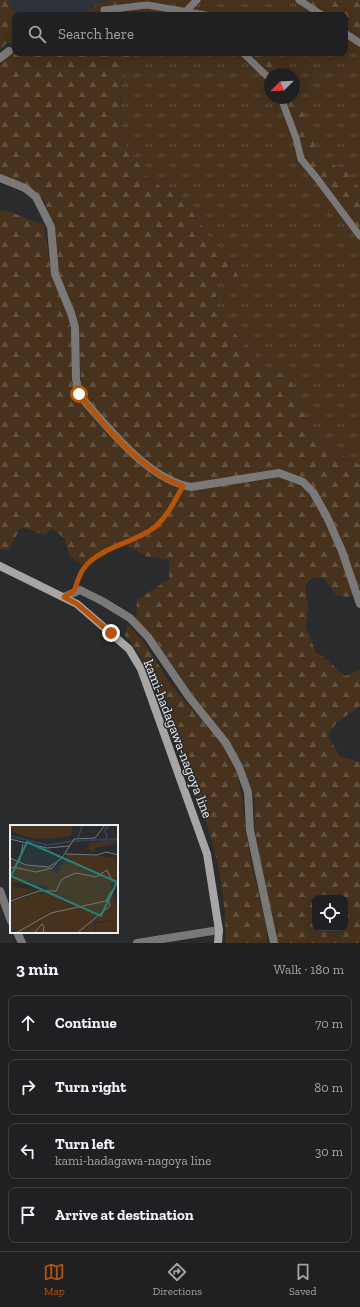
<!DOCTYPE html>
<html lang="en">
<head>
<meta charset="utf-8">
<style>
	:root { --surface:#202022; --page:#2d2d2f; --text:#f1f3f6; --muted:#a2a3a5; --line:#3d3e40; --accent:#b45309 }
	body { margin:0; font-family:"Zilla Slab",serif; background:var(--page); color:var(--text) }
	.controls { position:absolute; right:12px; bottom:12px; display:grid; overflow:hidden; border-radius:8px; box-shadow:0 4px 16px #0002 }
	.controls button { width:36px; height:36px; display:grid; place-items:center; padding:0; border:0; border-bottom:1px solid var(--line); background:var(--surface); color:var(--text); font:20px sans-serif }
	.compass { position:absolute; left:264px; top:68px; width:36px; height:36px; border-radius:50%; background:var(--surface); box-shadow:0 4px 16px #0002; rotate:246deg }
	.stop { position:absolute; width:12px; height:12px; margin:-9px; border:3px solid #b45309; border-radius:50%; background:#fff }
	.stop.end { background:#b45309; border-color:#fff; box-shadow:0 1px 4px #0008 }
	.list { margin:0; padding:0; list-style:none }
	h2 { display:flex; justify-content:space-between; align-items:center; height:52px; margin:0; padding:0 16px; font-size:17px }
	h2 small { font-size:13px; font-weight:400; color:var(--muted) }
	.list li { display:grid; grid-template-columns:26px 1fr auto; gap:12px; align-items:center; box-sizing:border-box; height:56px; margin:0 8px 8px; padding:0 8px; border:1px solid var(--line); border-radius:8px }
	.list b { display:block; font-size:15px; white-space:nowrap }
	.list p { margin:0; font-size:13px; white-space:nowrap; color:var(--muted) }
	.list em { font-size:13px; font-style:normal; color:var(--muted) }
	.icon { flex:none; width:22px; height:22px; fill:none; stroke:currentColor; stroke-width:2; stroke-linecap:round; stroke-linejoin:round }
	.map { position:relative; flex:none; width:360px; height:943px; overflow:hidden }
	.search { position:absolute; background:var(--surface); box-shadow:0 4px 16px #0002; left:12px; right:12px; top:12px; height:44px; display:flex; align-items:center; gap:10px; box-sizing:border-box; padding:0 14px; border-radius:8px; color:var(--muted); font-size:15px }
	.sheet { height:308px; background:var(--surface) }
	nav { display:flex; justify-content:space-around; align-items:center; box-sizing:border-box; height:56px; border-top:1px solid var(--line); background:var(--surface); font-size:11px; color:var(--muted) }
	nav a { display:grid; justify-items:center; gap:2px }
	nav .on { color:var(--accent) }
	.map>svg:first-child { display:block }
	.built { fill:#2f343b }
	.grass { fill:url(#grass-tufts); fill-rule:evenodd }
	.forest { fill:url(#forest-firs); fill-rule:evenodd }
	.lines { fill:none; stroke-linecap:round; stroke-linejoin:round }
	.path { stroke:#6a6b6c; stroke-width:2.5; stroke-dasharray:4 2; stroke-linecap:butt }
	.lane { stroke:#7a7978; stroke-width:7 }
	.street { stroke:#7a7978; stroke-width:8 }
	.secondary { stroke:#a8a6a4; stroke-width:8 }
	.route { stroke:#b45309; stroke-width:5 }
	.labels { text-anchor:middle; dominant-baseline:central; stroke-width:3; stroke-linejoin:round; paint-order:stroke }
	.street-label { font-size:14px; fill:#ecedee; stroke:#2a2b2d }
	.inset-river { fill:none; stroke:#2f405a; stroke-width:2 }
	.inset-road { fill:none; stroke:#78797a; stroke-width:1 }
	.view { fill:#25827b; fill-opacity:0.15; stroke:#25827b; stroke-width:2 }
	.inset-edge { fill:none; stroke:#ecedee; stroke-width:2 }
</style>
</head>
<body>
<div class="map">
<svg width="360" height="943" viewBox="0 0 360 943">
	<defs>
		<pattern id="grass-tufts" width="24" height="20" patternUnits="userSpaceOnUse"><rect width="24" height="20" fill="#46321d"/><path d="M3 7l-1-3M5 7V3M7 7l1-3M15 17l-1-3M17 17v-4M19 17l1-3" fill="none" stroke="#61503e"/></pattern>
		<pattern id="forest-firs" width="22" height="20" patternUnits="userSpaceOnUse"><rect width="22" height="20" fill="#46321d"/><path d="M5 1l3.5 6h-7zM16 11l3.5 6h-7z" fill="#61503e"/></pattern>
	</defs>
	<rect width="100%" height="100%" fill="#2a2b2d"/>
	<path class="built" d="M7 0H106L79 15H16Z"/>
	<path class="grass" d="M167 0H303L326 15H148L146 12 103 14 102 7 149 1 166 3Z
		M345 29 360 37V465L327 447 307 423 298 393 287 376 267 369 232 331 217 306 215 279 223 280 235 289 224 253 211 240 183 198 161 187 147 177 123 140 120 104 122 82 132 53H345ZM270 74H294V98H270Z"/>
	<path class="forest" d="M0 0H7L16 15 15 46 7 43 0 50Z
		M106 0H167L166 3 149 1 102 7 103 14 146 12 148 15H79Z
		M303 0H360V37L345 29V15H326Z
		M15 49V53H132L122 82 120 104 123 140 147 177 161 187 183 198 211 240 224 253 234 266 239 280 235 289 223 280H215L217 306 232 331 267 369 287 376 298 393 307 423 327 447 360 465V589L315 489C305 478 296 474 281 471L191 485 162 473 147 462 121 437 88 402 84 393 81 382 78 324 71 301 57 268 52 222 44 200 35 190 0 174V62Z
		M247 53C267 53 275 56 286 74L270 75Z
		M294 88 313 137 316 155 346 172 360 189V232L303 157 299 136 283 98H294Z
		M0 210 8 211 44 225 52 278 67 311 72 333 80 400 176 487 185 490H193L279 476 306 487 325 520 341 557 354 595 347 597 336 595 324 578H312L305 586 308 605 306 627 316 653C329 658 333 667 345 676L360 670V706L336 723 328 735 339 756 360 762V943H278L255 832 254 797 242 763 230 741 197 701 151 634 136 620 137 600 169 579V560L145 556 123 543 100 558 81 565 69 555 64 538 52 529 44 535 28 529 20 528 9 550 0 549ZM315 898H345V928H315Z
		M128 625C148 643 158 667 174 688 192 712 216 730 230 757 244 786 242 806 247 836 251 867 260 898 267 929V943H226C225 913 223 882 215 853 207 819 192 786 180 753 166 712 153 669 125 635Z"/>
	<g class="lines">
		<path class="path" d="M78 581C93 542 128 550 156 526 166 517 172 505 179 493"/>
		<path class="lane" d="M299 0 322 15
			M104 10 147 5 206 15
			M185 12 197 0
			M345 33 360 43
			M243 53 270 79
			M281 98 296 138 301 159 316 177 360 236"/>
		<path class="street" d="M0 58 9 51
			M0 178 25 188 36 197 51 227 55 274 71 313 75 327 76 379 79 393 87 404C114 434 150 480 191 487L279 473 303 482 313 492 327 517 342 551 360 604
			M64 597 80 590 102 601 130 618 148 637 189 697 226 743 239 767 248 792 250 830 274 943
			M0 891 11 921
			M17 932 22 943
			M137 943 219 930"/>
		<path class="secondary" d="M0 566 77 604 129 649 141 669 207 854 219 930 218 943"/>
	</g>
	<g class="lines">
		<path class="route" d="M79 394C98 419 133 458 160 475 167 480 175 483 183 486 175 500 168 516 155 527 133 544 101 546 84 568 79 574 77 584 74 591L64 597 77 604 111 633"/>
	</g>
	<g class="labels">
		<g class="street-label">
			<text transform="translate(178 739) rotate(69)">kami-hadagawa-nagoya line</text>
		</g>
	</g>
	<g transform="translate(10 825)">
		<rect width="108" height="108" fill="#2a2b2d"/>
		<path d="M88 63 97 69 102 66 100 73 102 72 105 80 80 99 74 107 4 108 12 90 33 75 65 65 75 67ZM14 73H18L14 82 4 100 0 101V76Z" fill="#46321d"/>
		<path d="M0 0H62V6L61 11 56 12 26 14 4 8ZM101 15H108V18L85 23 84 27 76 24 72 28 74 24 79 22 78 18ZM57 29 103 32 108 40V57L101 60 108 86V108H105L104 95 84 97 85 108H73L80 99 105 80 102 72 99 73 102 66 99 70 88 63 71 68 65 65 33 76 24 84 12 90 7 103 0 108V101L4 100 18 73H13L29 66 32 70 38 62 31 59 25 64 22 57 15 60 3 57V62L28 65 0 74V45L2 42 23 47 42 43 46 49 50 45 49 41 54 39ZM0 34 12 40 41 42 27 46 0 43ZM93 78 88 81H78L66 92 60 89 61 84ZM39 90 54 95 52 108H45L43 103H36L39 99 34 93Z" fill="#46321d"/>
		<path d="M104 96 105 108H86L85 98Z" fill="#46321d"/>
		<path class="inset-river" d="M0 11 37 20 65 16 108 14M68 13 72 1M96 16 97 9 94 6 99 0"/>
		<path class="inset-road" d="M0 14 37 23 59 21M56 29 87 30 96 27 108 30M0 33 16 40 39 42 52 33 64 14 85 13 95 0M9 38 13 19M0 44 3 42 26 47 42 43 47 38M0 76 29 66H46L52 54 66 48 86 52 97 45 102 56M6 108 41 88 96 76 101 66M24 108 32 99 34 102 33 108M67 108 100 81 98 74"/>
		<path class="view" d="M17 17 107 57 91 91 1 51Z"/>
		<rect width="108" height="108" class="inset-edge"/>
	</g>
</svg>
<div class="controls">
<button><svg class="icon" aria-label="locate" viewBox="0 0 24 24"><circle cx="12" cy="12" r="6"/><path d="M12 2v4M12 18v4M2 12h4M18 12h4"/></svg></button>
</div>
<svg class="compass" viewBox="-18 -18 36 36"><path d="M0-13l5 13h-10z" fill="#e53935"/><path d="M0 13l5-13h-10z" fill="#a2a3a5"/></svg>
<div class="stop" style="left:79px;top:394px"></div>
<div class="stop end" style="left:111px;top:633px"></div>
<div class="search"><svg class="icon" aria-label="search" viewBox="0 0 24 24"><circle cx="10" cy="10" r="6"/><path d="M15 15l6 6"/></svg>Search here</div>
</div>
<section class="sheet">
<h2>3 min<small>Walk · 180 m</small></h2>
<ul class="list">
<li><svg class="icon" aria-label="ahead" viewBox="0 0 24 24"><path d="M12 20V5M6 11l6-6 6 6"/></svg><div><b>Continue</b></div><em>70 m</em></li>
<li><svg class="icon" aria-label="right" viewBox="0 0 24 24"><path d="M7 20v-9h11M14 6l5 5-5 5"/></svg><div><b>Turn right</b></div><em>80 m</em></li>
<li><svg class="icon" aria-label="left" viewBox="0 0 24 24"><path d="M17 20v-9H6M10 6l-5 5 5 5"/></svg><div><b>Turn left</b><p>kami-hadagawa-nagoya line</p></div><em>30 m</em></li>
<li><svg class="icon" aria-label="arrive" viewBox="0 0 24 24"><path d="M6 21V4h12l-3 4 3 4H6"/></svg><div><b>Arrive at destination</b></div></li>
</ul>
</section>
<nav>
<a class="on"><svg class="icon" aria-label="map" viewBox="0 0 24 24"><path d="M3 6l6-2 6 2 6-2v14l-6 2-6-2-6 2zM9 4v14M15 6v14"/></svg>Map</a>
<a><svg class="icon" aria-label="directions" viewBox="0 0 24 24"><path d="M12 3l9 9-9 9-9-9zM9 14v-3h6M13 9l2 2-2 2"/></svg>Directions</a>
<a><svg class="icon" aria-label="saved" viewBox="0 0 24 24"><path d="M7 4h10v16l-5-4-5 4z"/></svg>Saved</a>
</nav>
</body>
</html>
